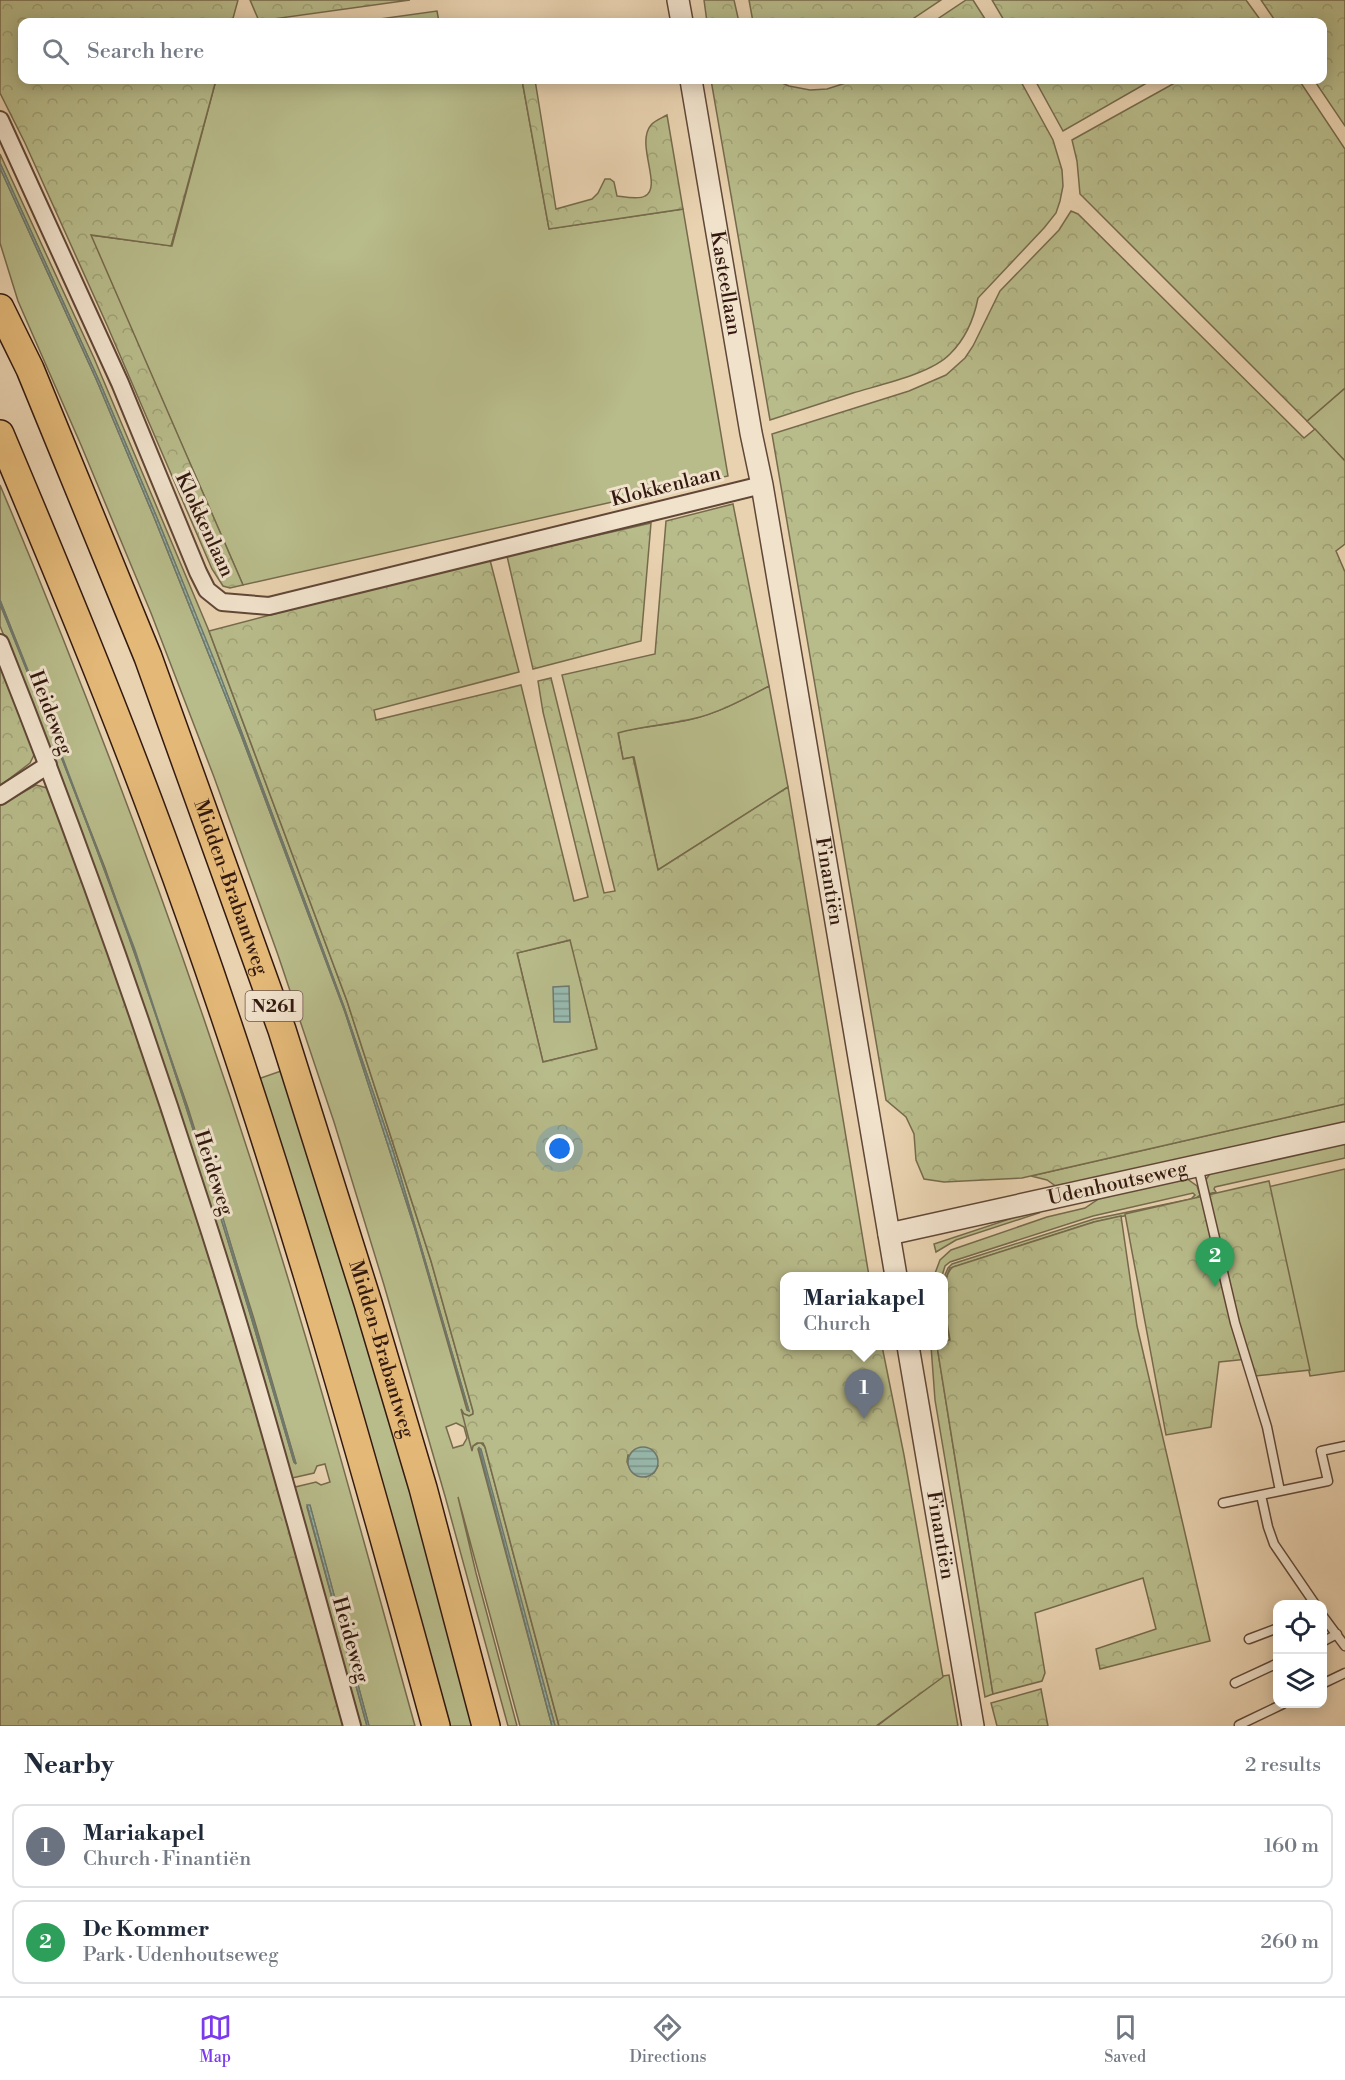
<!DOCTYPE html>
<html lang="en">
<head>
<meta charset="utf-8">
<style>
	:root { --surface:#fff; --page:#f2f2f3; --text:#1f2937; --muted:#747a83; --line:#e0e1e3; --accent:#7c3aed }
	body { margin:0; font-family:"Libre Bodoni",serif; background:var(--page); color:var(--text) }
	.controls { position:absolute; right:18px; bottom:18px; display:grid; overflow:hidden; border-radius:12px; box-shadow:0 3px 15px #0003 }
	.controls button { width:54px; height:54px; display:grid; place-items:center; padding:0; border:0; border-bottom:2px solid var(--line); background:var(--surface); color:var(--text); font:30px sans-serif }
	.you { position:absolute; left:560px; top:1149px; width:21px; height:21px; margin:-15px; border:4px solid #fff; border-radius:50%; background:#1a73e8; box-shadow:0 0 0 9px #1a73e833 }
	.badge { display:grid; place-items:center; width:39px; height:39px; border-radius:50%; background:var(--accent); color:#fff; font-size:20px; font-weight:700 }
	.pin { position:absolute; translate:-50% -50px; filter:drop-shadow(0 2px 3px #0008) }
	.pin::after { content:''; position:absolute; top:32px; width:21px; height:18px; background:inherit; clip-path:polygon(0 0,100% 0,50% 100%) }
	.popup { position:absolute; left:780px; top:1272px; width:168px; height:78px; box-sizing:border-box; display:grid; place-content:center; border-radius:12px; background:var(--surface); filter:drop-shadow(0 2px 4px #0005); font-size:20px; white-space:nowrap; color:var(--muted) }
	.popup b { font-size:22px; color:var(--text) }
	.popup::after { content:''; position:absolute; left:50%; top:100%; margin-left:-12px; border:12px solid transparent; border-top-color:var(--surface) }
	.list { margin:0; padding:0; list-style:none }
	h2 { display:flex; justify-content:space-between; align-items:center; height:78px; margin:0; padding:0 24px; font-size:26px }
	h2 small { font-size:20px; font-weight:400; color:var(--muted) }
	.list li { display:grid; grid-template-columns:39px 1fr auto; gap:18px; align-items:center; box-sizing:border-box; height:84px; margin:0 12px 12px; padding:0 12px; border:2px solid var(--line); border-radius:12px }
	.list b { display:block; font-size:22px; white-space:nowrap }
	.list p { margin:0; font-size:20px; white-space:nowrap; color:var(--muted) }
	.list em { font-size:20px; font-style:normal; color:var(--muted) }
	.icon { flex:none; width:33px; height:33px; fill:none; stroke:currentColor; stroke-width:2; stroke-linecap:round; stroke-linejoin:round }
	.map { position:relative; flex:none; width:1345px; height:1726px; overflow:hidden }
	.search { position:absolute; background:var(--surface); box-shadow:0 3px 15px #0003; left:18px; right:18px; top:18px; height:66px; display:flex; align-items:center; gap:15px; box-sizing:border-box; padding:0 21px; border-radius:12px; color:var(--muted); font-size:22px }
	.sheet { height:270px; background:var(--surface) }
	nav { display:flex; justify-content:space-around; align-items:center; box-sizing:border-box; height:84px; border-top:2px solid var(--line); background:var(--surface); font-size:16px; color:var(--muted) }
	nav a { display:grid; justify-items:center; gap:3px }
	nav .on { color:var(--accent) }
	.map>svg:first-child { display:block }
	.grass { fill:#b8bb8a; stroke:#766a4c; stroke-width:1.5; fill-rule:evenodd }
	.forest { fill:url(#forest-crowns); stroke:#766a4c; stroke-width:1.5; fill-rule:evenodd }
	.water { fill:url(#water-rules); stroke:#6f786d; stroke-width:1.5 }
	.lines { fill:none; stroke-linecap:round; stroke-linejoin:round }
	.service-casing { stroke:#604737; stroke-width:11 }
	.minor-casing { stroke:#604737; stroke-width:20 }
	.tertiary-casing { stroke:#604737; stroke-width:24 }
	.trunk-casing { stroke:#33190f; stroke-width:30 }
	.service { stroke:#f1e2cc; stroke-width:8 }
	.minor { stroke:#f1e2cc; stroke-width:16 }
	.tertiary { stroke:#f1e2cc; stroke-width:21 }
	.trunk { stroke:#e4b978; stroke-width:27 }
	.labels { text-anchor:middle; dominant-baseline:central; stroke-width:6; stroke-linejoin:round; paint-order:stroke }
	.shield { fill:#f1e2cc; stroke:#6c5548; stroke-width:1.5 }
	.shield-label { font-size:18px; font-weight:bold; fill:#33190f }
	.street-label { font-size:20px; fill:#33190f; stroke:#f1e2cc }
</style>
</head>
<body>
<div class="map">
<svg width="1345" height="1726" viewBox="0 0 1345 1726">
	<defs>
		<pattern id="forest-crowns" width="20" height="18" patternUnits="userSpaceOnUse" patternTransform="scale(1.5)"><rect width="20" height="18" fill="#b8bb8a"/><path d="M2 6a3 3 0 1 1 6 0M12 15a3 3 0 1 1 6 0" fill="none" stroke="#9fa076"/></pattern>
		<pattern id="water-rules" width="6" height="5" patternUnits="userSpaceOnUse" patternTransform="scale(1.5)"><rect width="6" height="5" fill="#97b8ac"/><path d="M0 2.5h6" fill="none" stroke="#7c958a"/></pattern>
	</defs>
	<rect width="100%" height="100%" fill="#e9d2b0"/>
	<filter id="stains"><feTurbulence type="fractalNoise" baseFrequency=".00333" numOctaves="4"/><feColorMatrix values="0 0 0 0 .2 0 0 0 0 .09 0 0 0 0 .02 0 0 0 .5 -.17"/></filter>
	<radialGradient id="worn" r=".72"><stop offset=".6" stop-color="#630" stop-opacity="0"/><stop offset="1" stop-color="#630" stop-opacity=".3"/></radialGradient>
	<path class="grass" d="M437 11 439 22H358Z
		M216 80H522L549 229 683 209 728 476 243 585 90 235 172 246Z
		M0 154 94 358 209 631 347 1001 431 1261 473 1411V1414L469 1416 464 1414 473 1446 480 1442 485 1447 559 1726H555L479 1448 478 1449 552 1726H520L458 1497 476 1573 517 1726H508L445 1496 384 1285 334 1122 278 955 214 777 151 613 81 445 18 301 0 243V168L97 381 154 517 241 735 345 1012 415 1229 467 1410 469 1411 393 1151 344 1007 310 915 233 709 157 518 100 383 0 163ZM456 1423 464 1427 467 1438 463 1445 453 1448 446 1427Z
		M1345 388V461L1307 421Z
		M0 485C99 720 187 958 264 1201 319 1374 366 1550 415 1726H369L310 1506 307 1507 367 1726H358L50 752 0 626V604C51 729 101 855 145 983 199 1141 247 1301 294 1462L296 1464 254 1319 188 1108 105 868 0 600ZM325 1464 330 1482 321 1485 316 1482 295 1487 292 1478 314 1473 317 1466Z
		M769 686 788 787 658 870 634 757 623 759 618 732C642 727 667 725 692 719 719 713 744 699 769 686Z
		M571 940 597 1049 543 1062 517 953Z
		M284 1070C354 1287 415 1506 475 1726H447L258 1079Z
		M1345 1104V1123L1057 1187 1047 1180 1031 1176Z
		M1345 1142V1158L1215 1187 1214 1189 1216 1192 1208 1194 1205 1181 1211 1172Z
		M1345 1169V1371L1310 1376 1268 1187Z
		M1186 1178 1197 1186 1200 1195 1195 1199 1149 1211 1094 1222 950 1268C940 1287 946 1320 950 1340L944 1342 945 1275 948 1268 952 1264 1094 1219 1191 1199 1195 1195 1193 1193 1093 1216 950 1262 945 1266 942 1276H934L940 1260 951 1250 1047 1217 1085 1208 1100 1198Z
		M1038 1212 1039 1213 956 1240 936 1252 934 1244 1019 1216Z
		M931 1346H937L993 1694 985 1697 935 1400Z
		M949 1675 958 1726H877L943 1676Z"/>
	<path class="forest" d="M0 0H238L232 22H22V80H216L171 246 91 235 243 585 230 588 223 586 212 569 107 325 25 143 0 93Z
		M250 0H410L259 21Z
		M704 0H734L739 22H707Z
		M749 0H941L908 22H753Z
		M966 0H973L987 22H933Z
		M992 0H1246L1259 18 1251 22H1005Z
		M1261 0H1345V126L1314 80H1322V22H1276Z
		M522 80H535L556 209 592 199 598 193 605 179H610L614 182 617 196C625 197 639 200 645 196 663 187 635 144 651 125 655 120 662 118 667 115L683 209 549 229Z
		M711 80H775L789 86 810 90 827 89 855 80H1020L1053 140 1062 170 1063 186 1060 201 1056 213 1044 228 978 298C974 319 965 339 950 354 931 374 879 385 853 393 825 402 797 411 770 420Z
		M1035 80H1152L1063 131Z
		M1180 80H1299L1345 149V388L1307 421 1080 194 1077 161 1072 140Z
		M1071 211 1078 214 1304 438 1315 429 1345 461V544L1336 551 1345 572V1104L1022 1178 944 1182 924 1179 916 1160 914 1134 906 1117 886 1100 772 434 909 391 946 375 965 358 973 346 1000 291 1059 230Z
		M733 504 769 686C744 699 719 713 692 719 667 725 641 726 618 733L623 759 633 757 658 870 788 787 869 1276H784V1346H882L904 1455 943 1677 876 1726H559L485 1447 483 1443H477L473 1446 472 1451 461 1409 464 1414 469 1416 473 1414V1411L431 1261 347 1001 209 631 362 591 490 560 519 672 374 710 376 720 521 685 574 901 588 897 543 712 538 681 551 678 604 893 615 891 562 675 655 654 666 521ZM570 940 597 1049 543 1062 517 953ZM628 1455 658 1466 654 1473 646 1477 630 1469 627 1462Z
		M651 523 641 641 533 669 507 556Z
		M0 661 35 753 30 763 0 786Z
		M36 785 47 788 50 792 145 1053 244 1366 345 1726H0V805Z
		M1269 1181 1310 1370 1255 1376 1248 1359 1219 1362 1211 1427 1166 1435 1125 1214Z
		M1121 1216 1137 1326 1210 1641 1100 1669 1096 1649 1156 1629 1143 1578 1035 1613 1045 1673 1042 1681 993 1694 937 1346H944V1342L950 1340C947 1324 939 1277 953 1267L1094 1222Z
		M1041 1689 1048 1726H997L991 1703Z"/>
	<path class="water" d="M0 163 100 383 157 518 217 667 310 915 344 1007 393 1151 469 1411 415 1229 345 1012 241 735 154 517 97 381 0 168Z
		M0 600 59 748 135 950 220 1208 296 1464 294 1462C247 1301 199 1141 145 983 101 855 51 729 0 604Z
		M569 986 570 1022H554L553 987Z
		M628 1462a15 15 0 1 1 30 0a15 15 0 1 1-30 0Z
		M479 1448 481 1449 555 1726H552Z
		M307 1505H310L369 1726H367Z"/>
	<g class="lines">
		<defs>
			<path id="service" d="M1198 1166 1235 1323 1267 1427 1280 1491 1261 1495 1268 1527 1274 1544 1315 1604
				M1280 1491 1328 1481 1321 1451 1345 1446
				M1223 1503 1261 1495
				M1322 1615 1345 1646
				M1249 1639 1278 1628
				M1322 1642 1337 1634
				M1235 1683 1278 1663
				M1322 1684 1345 1673
				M1239 1725 1283 1704"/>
			<path id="minor" d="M0 120 120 383 198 572 207 590 222 602 269 606 762 485
				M0 643C73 826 139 1011 199 1198 256 1372 303 1549 352 1726
				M0 796 48 765"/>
			<g id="tertiary">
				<path d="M678 0 682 22"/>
				<path id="s1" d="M691 80 751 433 762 485 896 1276"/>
				<path id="s2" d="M889 1234 1345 1133"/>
				<path id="s3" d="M908 1346 973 1726"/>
			</g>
			<g id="trunk">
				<path id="s4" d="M0 308 30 369 148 657 282 1030 368 1303 423 1488 486 1726"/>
				<path d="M0 434C56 567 111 699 161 835 269 1127 354 1426 436 1726"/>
			</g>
		</defs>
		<use href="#service" class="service-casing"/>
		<use href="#minor" class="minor-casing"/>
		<use href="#tertiary" class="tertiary-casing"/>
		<use href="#trunk" class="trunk-casing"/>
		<use href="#service" class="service"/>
		<use href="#minor" class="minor"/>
		<use href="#tertiary" class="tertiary"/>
		<use href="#trunk" class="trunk"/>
	</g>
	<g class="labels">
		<rect class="shield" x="245.5" y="991" width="57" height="30" rx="4.5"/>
		<g class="shield-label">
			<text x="274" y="1006">N261</text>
		</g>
		<g class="street-label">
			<text stroke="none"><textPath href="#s1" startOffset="206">Kasteellaan</textPath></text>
			<text transform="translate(666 487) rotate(-14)">Klokkenlaan</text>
			<text transform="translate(204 525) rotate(65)">Klokkenlaan</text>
			<text transform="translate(50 713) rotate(69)">Heideweg</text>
			<text stroke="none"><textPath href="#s1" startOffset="813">Finantiën</textPath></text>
			<text stroke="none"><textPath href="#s4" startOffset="624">Midden-Brabantweg</textPath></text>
			<text transform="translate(213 1173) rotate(72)">Heideweg</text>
			<text stroke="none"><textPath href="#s2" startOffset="234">Udenhoutseweg</textPath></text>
			<text stroke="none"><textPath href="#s4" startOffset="1110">Midden-Brabantweg</textPath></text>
			<text stroke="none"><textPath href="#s3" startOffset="192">Finantiën</textPath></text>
			<text transform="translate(350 1640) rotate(74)">Heideweg</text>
		</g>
	</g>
	<rect width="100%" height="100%" filter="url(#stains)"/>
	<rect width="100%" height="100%" fill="url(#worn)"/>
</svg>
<div class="controls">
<button><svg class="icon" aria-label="locate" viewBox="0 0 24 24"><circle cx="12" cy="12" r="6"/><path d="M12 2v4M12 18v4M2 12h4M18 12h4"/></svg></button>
<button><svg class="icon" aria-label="layers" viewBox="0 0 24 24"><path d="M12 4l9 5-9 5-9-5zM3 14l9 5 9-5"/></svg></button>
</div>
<div class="you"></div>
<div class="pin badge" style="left:864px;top:1419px;background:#6b7280">1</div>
<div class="popup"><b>Mariakapel</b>Church</div>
<div class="pin badge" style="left:1215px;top:1287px;background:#2e9e5b">2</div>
<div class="search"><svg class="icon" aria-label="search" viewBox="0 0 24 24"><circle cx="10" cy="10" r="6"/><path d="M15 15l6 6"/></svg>Search here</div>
</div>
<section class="sheet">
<h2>Nearby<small>2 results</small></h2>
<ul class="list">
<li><span class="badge" style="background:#6b7280">1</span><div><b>Mariakapel</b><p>Church · Finantiën</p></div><em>160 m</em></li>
<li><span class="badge" style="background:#2e9e5b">2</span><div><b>De Kommer</b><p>Park · Udenhoutseweg</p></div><em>260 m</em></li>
</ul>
</section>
<nav>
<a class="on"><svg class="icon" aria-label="map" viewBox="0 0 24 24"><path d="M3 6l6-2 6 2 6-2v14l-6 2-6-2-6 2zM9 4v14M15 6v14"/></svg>Map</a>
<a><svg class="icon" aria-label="directions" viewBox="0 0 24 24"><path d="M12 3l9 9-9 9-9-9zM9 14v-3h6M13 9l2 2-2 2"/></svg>Directions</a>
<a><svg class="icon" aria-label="saved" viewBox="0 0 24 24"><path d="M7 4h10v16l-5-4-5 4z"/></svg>Saved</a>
</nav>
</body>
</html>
